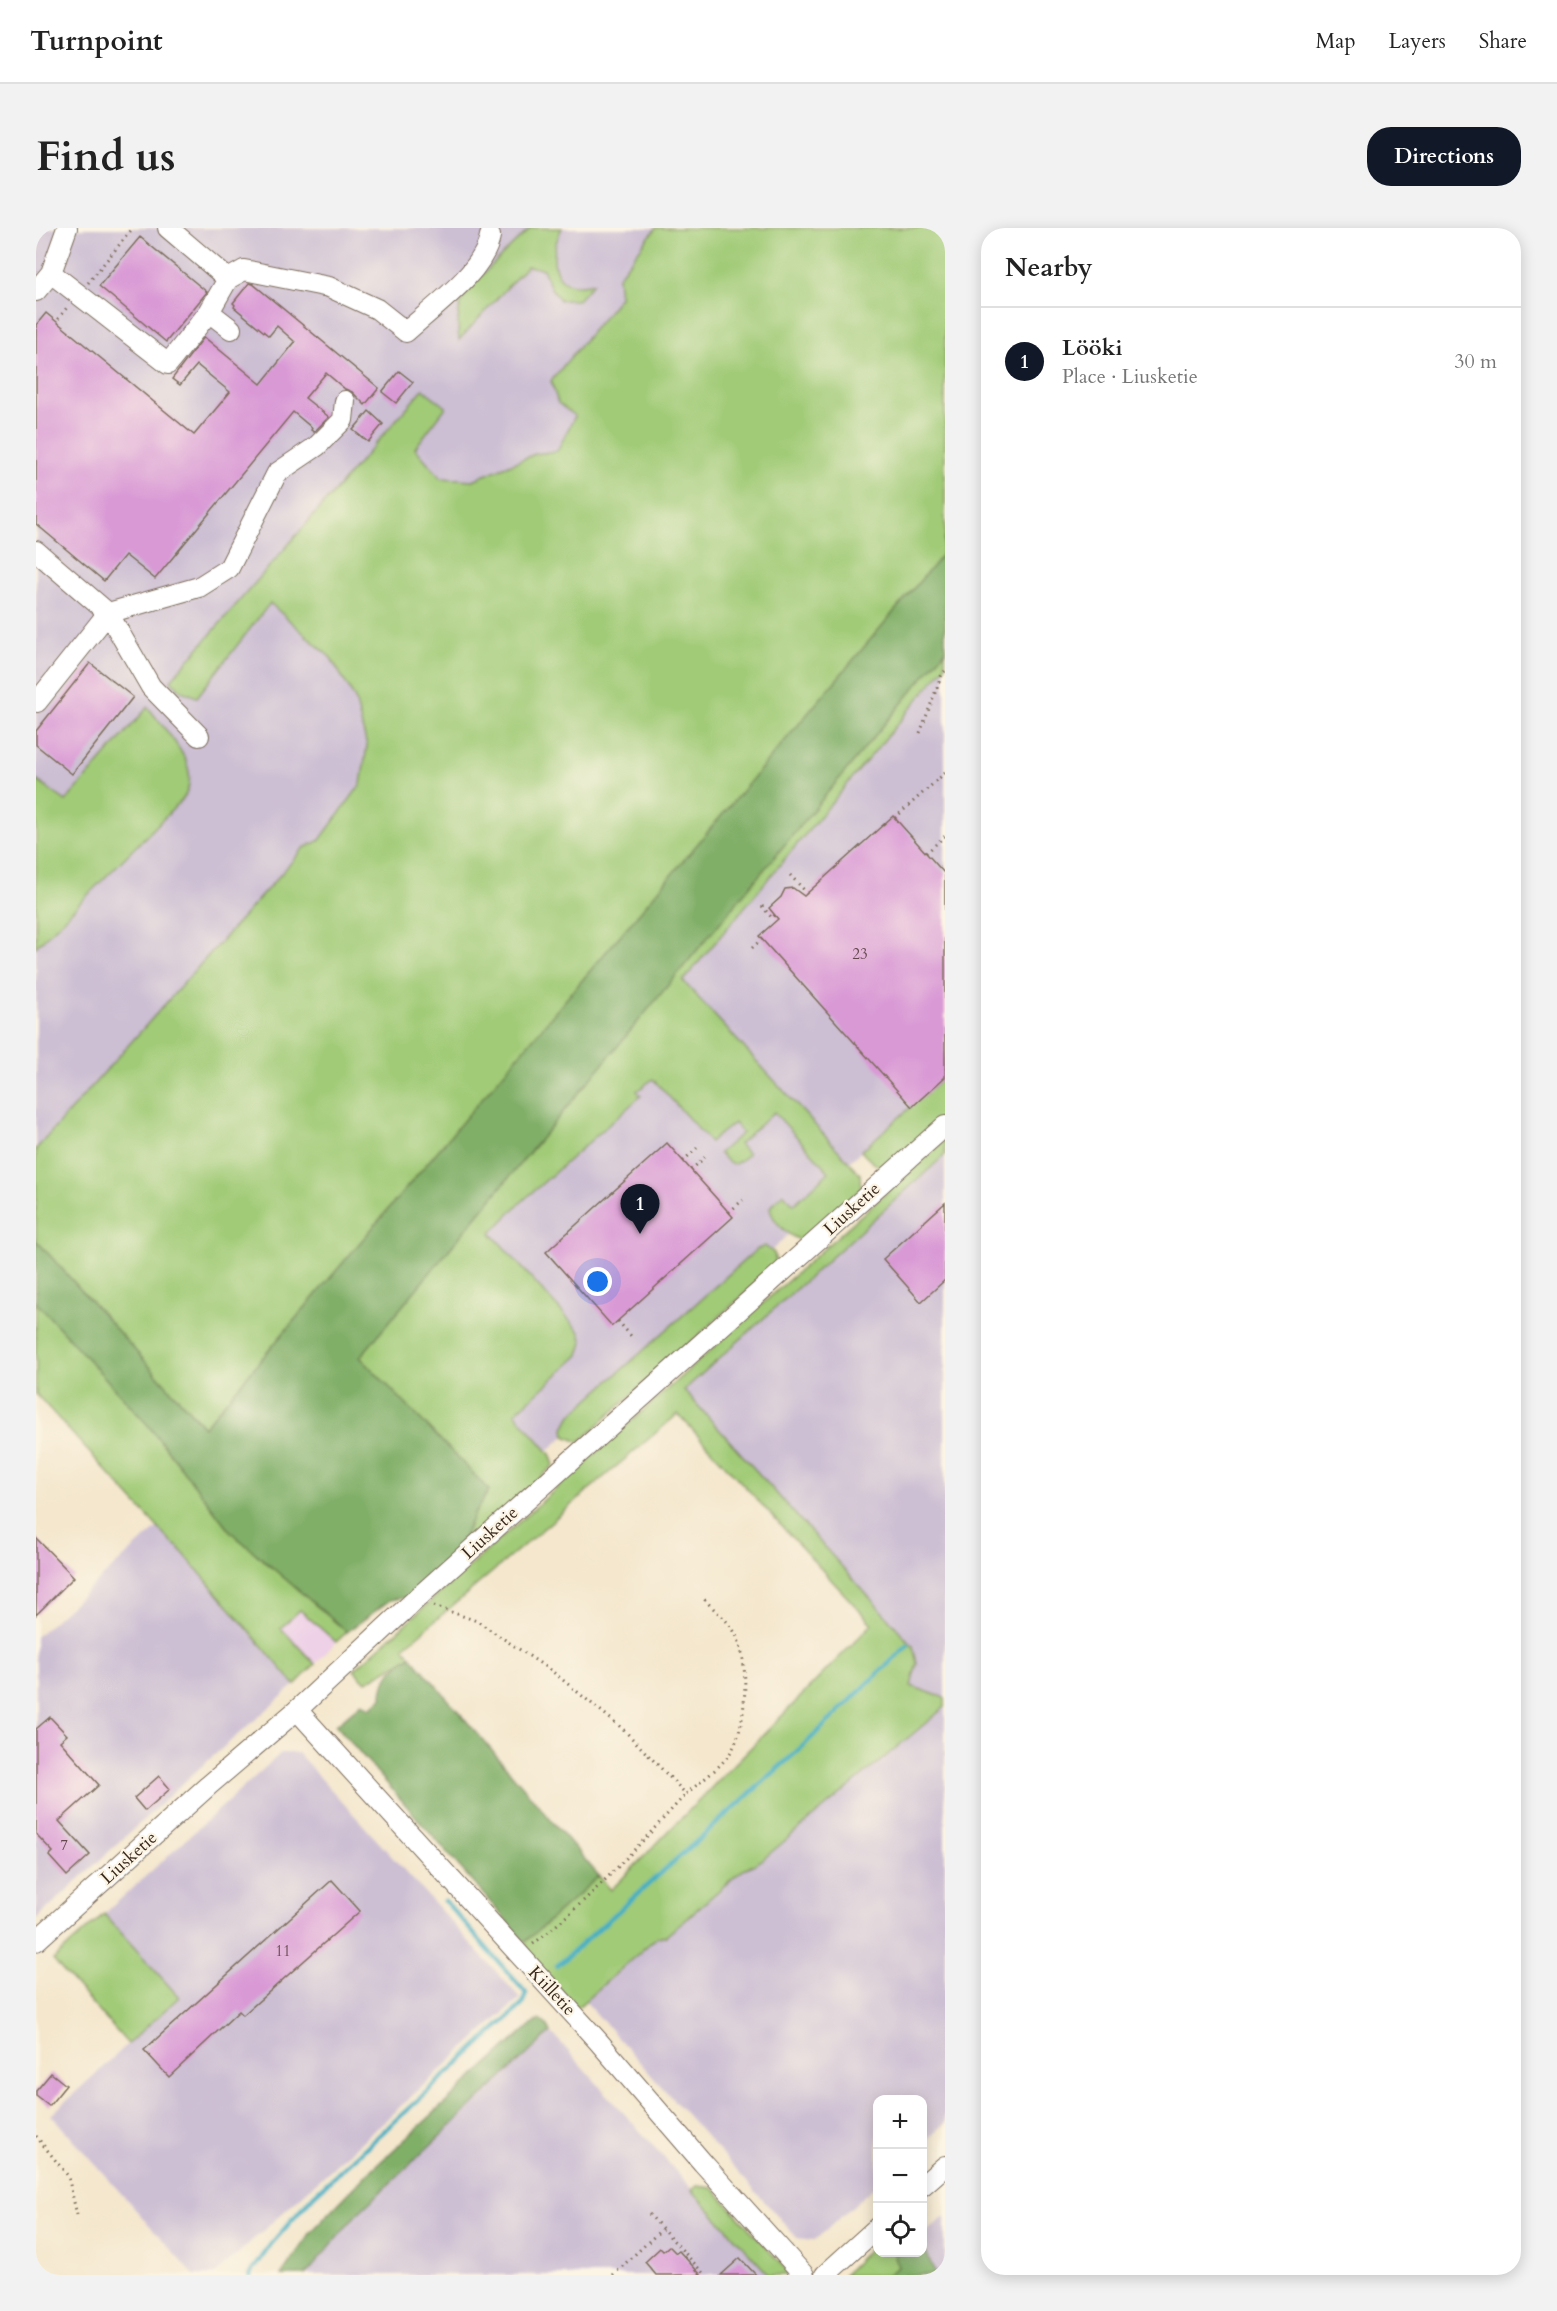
<!DOCTYPE html>
<html lang="en">
<head>
<meta charset="utf-8">
<style>
	:root { --surface:#fff; --page:#f2f2f2; --text:#222; --muted:#767676; --line:#e0e0e0; --accent:#111827 }
	body { margin:0; font-family:Cardo,serif; background:var(--page); color:var(--text) }
	.controls { position:absolute; right:18px; bottom:18px; display:grid; overflow:hidden; border-radius:12px; box-shadow:0 3px 15px #0003 }
	.controls button { width:54px; height:54px; display:grid; place-items:center; padding:0; border:0; border-bottom:2px solid var(--line); background:var(--surface); color:var(--text); font:30px sans-serif }
	.you { position:absolute; left:562px; top:1054px; width:21px; height:21px; margin:-15px; border:4px solid #fff; border-radius:50%; background:#1a73e8; box-shadow:0 0 0 9px #1a73e833 }
	.badge { display:grid; place-items:center; width:39px; height:39px; border-radius:50%; background:var(--accent); color:#fff; font-size:20px; font-weight:700 }
	.pin { position:absolute; translate:-50% -50px; filter:drop-shadow(0 2px 3px #0008) }
	.pin::after { content:''; position:absolute; top:32px; width:21px; height:18px; background:inherit; clip-path:polygon(0 0,100% 0,50% 100%) }
	.list { margin:0; padding:0; list-style:none }
	h2 { display:flex; justify-content:space-between; align-items:center; height:78px; margin:0; padding:0 24px; font-size:26px }
	h2 small { font-size:20px; font-weight:400; color:var(--muted) }
	.list li { display:grid; grid-template-columns:39px 1fr auto; gap:18px; align-items:center; box-sizing:border-box; height:108px; padding:0 24px; border-top:2px solid var(--line) }
	.list b { display:block; font-size:22px; white-space:nowrap }
	.list p { margin:0; font-size:20px; white-space:nowrap; color:var(--muted) }
	.list em { font-size:20px; font-style:normal; color:var(--muted) }
	.icon { flex:none; width:33px; height:33px; fill:none; stroke:currentColor; stroke-width:2; stroke-linecap:round; stroke-linejoin:round }
	.map { position:relative; flex:none; width:909px; height:2047px; overflow:hidden; border-radius:24px }
	header { display:flex; align-items:center; gap:36px; box-sizing:border-box; height:84px; padding:0 30px; background:var(--surface); border-bottom:2px solid var(--line) }
	header strong { font-size:28px }
	nav { display:flex; gap:33px; margin-inline-start:auto; font-size:21px }
	.intro { display:flex; align-items:center; justify-content:space-between; box-sizing:border-box; height:144px; padding:0 36px }
	h1 { margin:0; font-size:42px }
	.button { padding:15px 27px; border-radius:24px; background:var(--accent); color:#fff; font-size:21px; font-weight:700 }
	main { display:flex; gap:36px; padding:0 36px }
	aside { flex:1; background:var(--surface); border-radius:24px; box-shadow:0 3px 15px #0003 }
	.map>svg:first-child { display:block }
	.built { fill:#eed0e7 }
	.industrial { fill:#ccbed3 }
	.green { fill:#a1cb77; stroke:#6e7a4a; stroke-width:1.5 }
	.forest { fill:#80af68; stroke:#5e6c43; stroke-width:1.5 }
	.lines { fill:none; stroke-linecap:round; stroke-linejoin:round }
	.stream { stroke:#44afc2; stroke-width:4.5 }
	.building { fill:#d999d5 }
	.minor-casing { stroke:#7c6c5b; stroke-width:22 }
	.path { stroke:#7c6c5b; stroke-width:3; stroke-dasharray:1.5 4.5; stroke-linecap:butt }
	.minor { stroke:#fff; stroke-width:20 }
	.labels { text-anchor:middle; dominant-baseline:central; stroke-width:4.5; stroke-linejoin:round; paint-order:stroke }
	.number-label { font-size:15px; fill:#62464c }
	.street-label { font-size:18px; fill:#3b2a1e; stroke:#fcf5e5 }
</style>
</head>
<body>
<header>
<strong>Turnpoint</strong>
<nav><a>Map</a><a>Layers</a><a>Share</a></nav>
</header>
<div class="intro"><h1>Find us</h1><a class="button">Directions</a></div>
<main>
<div class="map">
<svg width="909" height="2047" viewBox="0 0 909 2047">
	<rect width="100%" height="100%" fill="#fcf5e5"/>
	<filter id="ink" filterUnits="userSpaceOnUse"><feTurbulence type="fractalNoise" baseFrequency=".0167" numOctaves="2"/><feDisplacementMap in="SourceGraphic" scale="12" xChannelSelector="R" yChannelSelector="G"/><feConvolveMatrix kernelMatrix="1 2 1 2 8 2 1 2 1" color-interpolation-filters="sRGB"/></filter>
	<filter id="wash" filterUnits="userSpaceOnUse"><feTurbulence type="fractalNoise" baseFrequency=".008" numOctaves="4" result="noise"/><feDisplacementMap in="SourceGraphic" scale="24" xChannelSelector="R" yChannelSelector="G"/><feGaussianBlur stdDeviation="1.35" result="paint"/><feColorMatrix in="noise" values="0 0 0 0 0 0 0 0 0 0 0 0 0 0 0 0 0 1.4 0 .05"/><feComposite in="paint" operator="in"/></filter>
	<g filter="url(#wash)">
		<rect width="100%" height="100%" fill="#f4e7cd"/>
		<path class="built" d="M264 1381 300 1414 279 1436 244 1401Z"/>
		<path class="industrial" d="M0 0H495L464 29 425 72 421 98 424 111 491 38 507 40 515 60 524 72 556 55 542 58 526 52 518 42V15L526 0H620L582 49 584 69 515 153 539 188 521 223 499 226 437 252 405 250 378 220 410 179 387 161 161 469 234 375 295 430 319 471 331 518 325 556 284 612 268 620 0 921V719L147 571 112 479 29 573 0 552Z
			M909 439V849L812 935 647 753Z
			M617 850 674 914 698 895 706 905 684 925 712 927 702 916 738 884 793 944 758 977 736 987 753 1006 736 1022 733 1020 528 1205 529 1208 511 1223 478 1185 543 1127 544 1104 455 1005 482 977 604 868 601 864Z
			M909 927V1895L887 1916 886 1872H842L841 1956 779 2012 761 2010 549 1773 893 1465 875 1458 881 1435 877 1418 648 1162Z
			M122 1299 136 1315 142 1319 259 1457 159 1544 0 1691V1409Z
			M245 1525H262L484 1770 178 2047H158L15 1887 143 1769 68 1686Z
			M515 1804 733 2047H270L320 1987Z
			M909 1988V2047H900L887 2017 886 2008Z"/>
		<path class="green" d="M495 0H526C511 29 515 66 557 55L542 72H524L515 60 507 41 491 38 423 112C422 100 421 87 425 75 430 59 481 13 495 0Z
			M620 0H909V308L906 327 168 1199 0 1012V921L268 620 284 612 325 556 331 518 319 471 295 430 234 375 161 469 146 463 135 452 387 161 410 179 379 220 405 250 437 252 499 226 521 223 539 188 522 175 515 153 584 69 582 49Z
			M909 423V439L647 753 824 946 825 961 768 1013C755 1011 735 993 734 979L747 965 758 976 793 944 738 884 703 916 712 926C698 939 696 940 683 925L706 905 698 895 674 914 617 851 601 863 605 868 482 977 455 1005 544 1104 547 1115 543 1127 479 1185 514 1226 518 1237 420 1328 437 1288 453 1262 324 1129Z
			M112 479C130 504 169 539 147 571L0 719V552L30 573Z
			M909 849V887L855 935C842 943 834 933 825 923Z
			M909 912V927L648 1162 877 1418 881 1435 875 1458 909 1470V1479L726 1632 704 1644 630 1708 621 1709 541 1780 496 1731 489 1714 563 1648 575 1662 836 1396 642 1186 368 1419 375 1428 330 1454 318 1442Z
			M729 1018 738 1025 741 1037 543 1214 529 1208 528 1200 535 1187 720 1022Z
			M0 1074 112 1197 195 1304 311 1404 300 1414 264 1382 245 1400 279 1436 259 1457 142 1319 136 1315 0 1166Z
			M68 1686 143 1769 92 1816 17 1732Z
			M661 1958 677 1960 755 2047H733L656 1962Z
			M841 2013 842 2024 858 2025 862 2039 851 2047H807Z"/>
		<path class="forest" d="M909 308V423L324 1129 453 1262 437 1288 420 1328 374 1369 354 1372 311 1404 195 1304 112 1197 0 1074V1012L168 1199 906 327Z
			M375 1428 563 1648 489 1714 300 1497 326 1475 334 1480 346 1470C346 1448 358 1439 375 1428Z
			M504 1792 512 1798 515 1804 320 1987 270 2047H245L275 2004 330 1947 496 1796Z
			M887 2017 900 2047H851L862 2039 858 2025 886 2024Z"/>
		<g class="lines">
			<path class="stream" d="M521 1738 767 1518 872 1417
				M214 2047 235 2016 278 1967 486 1777 490 1765 409 1673"/>
		</g>
		<g id="blocks">
			<path class="building" d="M104 9 171 64 130 114 63 58Z
				M213 55 217 56 343 160 329 177 316 164 309 161 290 145 269 170 293 189 278 204 275 202 276 200 257 184 119 351 89 327 68 353 0 296V97L10 85 158 207 194 164 161 137 144 157 136 151 168 109 225 156 259 114 241 98 233 108 198 79 199 77 197 75Z
				M363 143 377 154 360 175 346 164Z
				M333 183 347 196 332 214 317 202Z
				M54 435 97 469 36 546 0 517V503Z
				M857 588 909 646V849L876 879 723 708 742 691 733 680 745 669 749 661 757 660 768 668Z
				M631 915 697 989 576 1098 510 1024Z
				M909 975V1052L885 1074 847 1031Z
				M0 1310 38 1349 0 1387Z
				M14 1489 31 1507 24 1513 63 1557 23 1593 54 1627 31 1648 13 1628 17 1624 0 1606V1501Z
				M123 1548 134 1561 109 1583 98 1570Z
				M296 1652 324 1683 207 1787 203 1783 133 1849 108 1822Z
				M15 1845 30 1857 13 1878 0 1868V1863Z
				M633 2018 640 2025 643 2023 665 2047H620L609 2034 624 2020 627 2023Z
				M704 2030 720 2047H685Z"/>
		</g>
	</g>
	<g filter="url(#ink)">
		<use href="#blocks" fill-opacity="0" stroke="#7c6c5b" stroke-width="1.5"/>
		<g class="lines">
			<defs>
				<path id="minor" d="M132 0 192 51
					M15 45 132 136 173 84 192 51 208 42 293 59 341 81 370 104C396 80 449 43 454 8
					M0 63 15 45 31 0
					M173 84 195 101
					M0 323 72 385 1 474 0 473
					M163 508 115 459 72 385 163 359 193 340 241 245 281 218 307 192 309 173
					M261 1482 562 1813 667 1935 768 2047
					M0 1713 172 1558 261 1482 379 1372 909 898
					M886 1958 909 1938
					M789 2047 842 1999"/>
			</defs>
			<use href="#minor" class="minor-casing"/>
			<path class="path" d="M52 55 97 0
				M22 91 32 78
				M884 505 906 446 909 443
				M859 590 909 545
				M890 625 909 608
				M754 647 771 665
				M726 678 736 690 739 687
				M716 720 726 711
				M647 933 661 920
				M655 942 669 929
				M693 984 707 972
				M582 1093 595 1108
				M398 1378 441 1393 517 1444 587 1501 650 1566C665 1553 686 1539 696 1522 711 1496 714 1431 699 1405 693 1393 678 1382 668 1371
				M497 1716C554 1672 601 1619 650 1566
				M0 1908 32 1948 41 1987
				M613 1986 669 2047
				M577 2047 626 2001"/>
			<use href="#minor" class="minor"/>
		</g>
	</g>
	<g class="labels">
		<g class="number-label">
			<text x="824" y="726">23</text>
			<text x="28" y="1617">7</text>
			<text x="247" y="1723">11</text>
		</g>
		<g class="street-label">
			<text transform="translate(816 981) rotate(-42)">Liusketie</text>
			<text transform="translate(454 1305) rotate(-42)">Liusketie</text>
			<text transform="translate(93 1630) rotate(-42)">Liusketie</text>
			<text transform="translate(516 1763) rotate(47)">Kiilletie</text>
		</g>
	</g>
</svg>
<div class="controls">
<button>+</button>
<button>−</button>
<button><svg class="icon" aria-label="locate" viewBox="0 0 24 24"><circle cx="12" cy="12" r="6"/><path d="M12 2v4M12 18v4M2 12h4M18 12h4"/></svg></button>
</div>
<div class="you"></div>
<div class="pin badge" style="left:604px;top:1006px">1</div>
</div>
<aside>
<h2>Nearby<small></small></h2>
<ul class="list">
<li><span class="badge">1</span><div><b>Lööki</b><p>Place · Liusketie</p></div><em>30 m</em></li>
</ul>
</aside>
</main>
</body>
</html>
